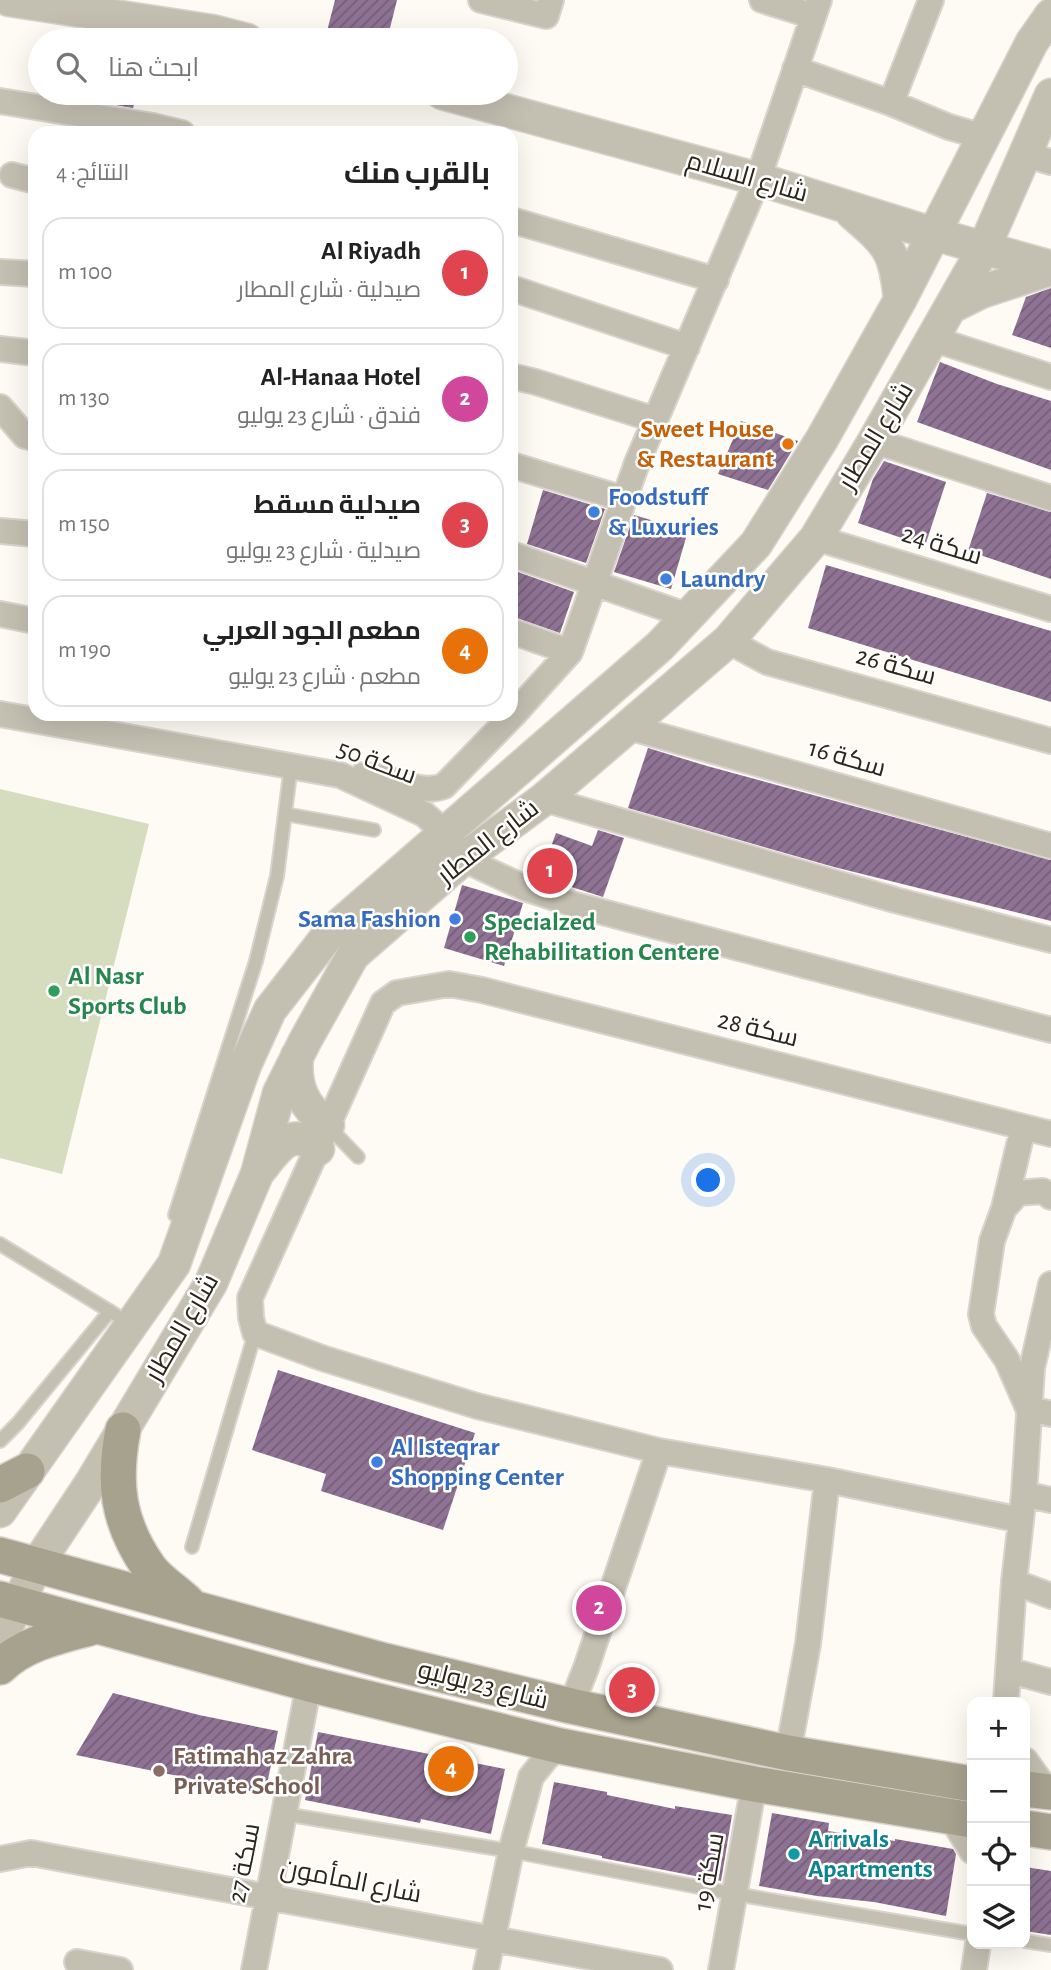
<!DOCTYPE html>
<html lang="ar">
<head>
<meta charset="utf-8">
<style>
	:root { --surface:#fff; --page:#f2f2f2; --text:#222; --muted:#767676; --line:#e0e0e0; --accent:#2e58c8 }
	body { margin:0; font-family:"Alegreya Sans",Cairo,sans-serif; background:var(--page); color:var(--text); direction:rtl }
	.controls { position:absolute; right:21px; bottom:21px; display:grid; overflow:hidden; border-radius:14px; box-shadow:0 7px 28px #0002 }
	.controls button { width:63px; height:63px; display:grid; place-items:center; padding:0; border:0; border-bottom:2px solid var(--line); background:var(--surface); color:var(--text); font:35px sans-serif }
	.you { position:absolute; left:709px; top:1181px; width:24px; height:24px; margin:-18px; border:5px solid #fff; border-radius:50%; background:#1a73e8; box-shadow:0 0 0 10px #1a73e833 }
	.badge { display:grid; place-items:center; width:46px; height:46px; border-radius:50%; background:var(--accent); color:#fff; font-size:23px; font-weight:700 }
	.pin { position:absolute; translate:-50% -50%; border:4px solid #fff; box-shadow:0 2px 7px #0006 }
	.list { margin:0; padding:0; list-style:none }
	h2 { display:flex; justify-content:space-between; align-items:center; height:91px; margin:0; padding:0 28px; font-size:30px }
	h2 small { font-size:23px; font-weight:400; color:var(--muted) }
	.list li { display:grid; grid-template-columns:46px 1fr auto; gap:21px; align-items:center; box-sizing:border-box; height:112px; margin:0 14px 14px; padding:0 14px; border:2px solid var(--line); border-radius:21px }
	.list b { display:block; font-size:26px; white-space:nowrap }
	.list p { margin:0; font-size:23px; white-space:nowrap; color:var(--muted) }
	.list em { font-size:23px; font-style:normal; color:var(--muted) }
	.icon { flex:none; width:38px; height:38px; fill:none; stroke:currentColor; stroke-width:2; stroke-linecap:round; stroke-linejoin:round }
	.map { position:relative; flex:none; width:1051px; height:1970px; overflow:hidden; direction:ltr }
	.search { position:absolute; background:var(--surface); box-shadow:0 7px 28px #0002; left:28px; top:28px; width:490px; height:77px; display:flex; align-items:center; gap:18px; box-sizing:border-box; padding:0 24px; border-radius:38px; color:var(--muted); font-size:26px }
	.panel { position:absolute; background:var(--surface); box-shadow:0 7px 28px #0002; left:28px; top:126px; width:490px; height:595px; border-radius:21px; direction:rtl }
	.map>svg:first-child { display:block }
	.green { fill:#d6dcbe }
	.building { fill:url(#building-hatch) }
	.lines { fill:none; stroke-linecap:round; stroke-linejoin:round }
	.service-casing { stroke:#d8d4cd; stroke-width:16 }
	.minor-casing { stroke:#d8d4cd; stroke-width:28 }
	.tertiary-casing { stroke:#d8d4cd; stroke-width:35 }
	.secondary-casing { stroke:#d8d4cd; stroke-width:38 }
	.service { stroke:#c3bfb1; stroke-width:12 }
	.minor { stroke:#c3bfb1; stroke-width:24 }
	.tertiary { stroke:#c3bfb1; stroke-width:32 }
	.secondary { stroke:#a7a28e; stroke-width:35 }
	.food-dot { fill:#e8710a; stroke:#fff; stroke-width:2.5 }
	.shop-dot { fill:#3f7fe0; stroke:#fff; stroke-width:2.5 }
	.leisure-dot { fill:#2e9e5b; stroke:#fff; stroke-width:2.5 }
	.education-dot { fill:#8d6e63; stroke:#fff; stroke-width:2.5 }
	.culture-dot { fill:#0f9aa8; stroke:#fff; stroke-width:2.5 }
	.labels { text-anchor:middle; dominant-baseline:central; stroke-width:5; stroke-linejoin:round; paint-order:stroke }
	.street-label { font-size:26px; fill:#2b251a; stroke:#fff }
	.food-label { font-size:26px; font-weight:bold; fill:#c56008; stroke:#fff; text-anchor:end }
	.shop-label { font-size:26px; font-weight:bold; fill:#366cbe; stroke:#fff; text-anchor:start }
	.leisure-label { font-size:26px; font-weight:bold; fill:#27864d; stroke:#fff; text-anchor:start }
	.education-label { font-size:26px; font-weight:bold; fill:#785e54; stroke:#fff; text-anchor:start }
	.culture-label { font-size:26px; font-weight:bold; fill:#0d838f; stroke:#fff; text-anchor:start }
</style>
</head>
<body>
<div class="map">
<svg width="1051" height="1970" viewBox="0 0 1051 1970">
	<defs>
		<pattern id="building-hatch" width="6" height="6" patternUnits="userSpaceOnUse" patternTransform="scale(1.75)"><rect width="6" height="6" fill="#8f7394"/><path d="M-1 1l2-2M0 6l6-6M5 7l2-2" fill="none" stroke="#755e78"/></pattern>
	</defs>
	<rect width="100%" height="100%" fill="#fefaf4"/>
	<path class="green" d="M0 789 149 824 62 1174 0 1158Z"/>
	<path class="building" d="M335 0H397L387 40H347L326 35Z
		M62 93H137L133 108 62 96Z
		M1051 288V348L1012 335 1026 297Z
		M940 362 997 384 1051 401V470L917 422Z
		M741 421 798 441 768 490 718 474Z
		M884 461 946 482 925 546 858 523 873 479Z
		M543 490 605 509 586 563 527 544Z
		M987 493 1051 512V579L968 551Z
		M634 515 688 531 671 589 614 572Z
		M826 565 1051 631V702L808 628Z
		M515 571 574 592 560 633 511 616V584Z
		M648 748 707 766 1051 860V921L834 867 628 808Z
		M598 830 624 838 603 897 540 877 556 833 592 846Z
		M462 885 523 903 504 966 444 948Z
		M278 1370 475 1433 443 1530 321 1491 326 1474 252 1450Z
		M113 1693 199 1715 278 1731 265 1794 76 1755Z
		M318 1732 505 1769 491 1834 421 1819 420 1823 305 1800Z
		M554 1782 607 1792V1795L675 1809V1806L732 1815 721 1881 602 1858V1856L542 1844Z
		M772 1813 829 1823 828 1831 895 1841V1839L953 1849 956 1854 946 1916 874 1902 817 1896 759 1886Z
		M1025 1867 1051 1871V1935L1025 1931Z"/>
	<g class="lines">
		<defs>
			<path id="service" d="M285 814 374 830
				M328 1126 358 1157
				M175 1215 256 961 277 876 291 766
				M0 1244 116 1315
				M0 1441 18 1423 110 1311
				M192 1547 255 1333
				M284 1814 511 1851 735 1894 972 1934
				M1025 1941 1051 1945"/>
			<path id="minor" d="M481 0 546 16 551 0
				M762 0 813 16
				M795 69 891 103 949 127 984 137
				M0 101 153 126 182 133
				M891 103 931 0
				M1024 154 1051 162
				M12 175 35 181
				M511 220 716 280
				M0 272 35 274
				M511 288 687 347
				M933 339 1051 377
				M0 349 35 353
				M511 376 536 382 656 420
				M0 407 25 436 35 438
				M874 441 1051 498
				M511 465 624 499
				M0 531 35 534
				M816 538 1051 609
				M511 554 688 616
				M0 614 35 621
				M511 631 570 652
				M728 641 767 662 1051 741
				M0 714 340 775 424 814 444 832 463 859 525 888 572 904 1051 1030
				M628 727 1051 846
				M363 775C389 775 419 796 444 786L514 714 570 652 637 463 758 179 819 0
				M544 799 895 900 1051 940
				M1023 1128 1004 1208 992 1241 981 1314 984 1326 1007 1360 1028 1408 1051 1414
				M1004 1208 1018 1193 1043 1191 1051 1197
				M1024 1494 1051 1500
				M1021 1520 827 1480 659 1451 477 1406 322 1358 255 1333 251 1318 250 1298 383 1003 397 993 449 984 482 990 1051 1134
				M1014 1582 1051 1596
				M1008 1670 1051 1682
				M1006 1702 1014 1582 1024 1494 1032 1368 1051 1284
				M571 1706 586 1668 659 1451
				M788 1753 808 1644 827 1480
				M1025 1760 1048 1792
				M950 1816 972 1851
				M0 1859 31 1853 660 1970
				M77 1962 120 1970
				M254 1970 309 1684
				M486 1970 511 1851 531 1777 547 1757 560 1746
				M721 1970 754 1784
				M974 1970 978 1944"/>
			<path id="tertiary" d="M9 0 212 31 247 40
				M442 93 758 179 934 234 1051 267
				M852 213C889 245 895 250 900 300
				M951 307 981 292 1051 269
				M297 1056C294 1086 303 1107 328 1125
				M260 1170C276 1150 291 1124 318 1149
				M0 1511 174 1264 245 1065 270 1010 329 934 660 646 756 544 822 439 900 300 1032 42 1051 15
				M0 1640 36 1566 91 1483 211 1283 257 1174 279 1093 305 1041 353 955 463 859 544 799 728 641 816 538 874 441 984 248 1051 95"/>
			<path id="secondary" d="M123 1430C113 1482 117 1521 148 1566 157 1580 176 1591 188 1603
				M0 1485 27 1471
				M0 1555 385 1661 571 1706 788 1753 972 1784
				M0 1599 309 1684 560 1746 754 1784 972 1820
				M0 1667C25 1642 64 1635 97 1626
				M1025 1789 1051 1792
				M1025 1828 1051 1832"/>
		</defs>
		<use href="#service" class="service-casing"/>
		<use href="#minor" class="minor-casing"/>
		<use href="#tertiary" class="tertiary-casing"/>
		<use href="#secondary" class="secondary-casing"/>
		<use href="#service" class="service"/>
		<use href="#minor" class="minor"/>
		<use href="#tertiary" class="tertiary"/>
		<use href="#secondary" class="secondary"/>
	</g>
	<circle class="food-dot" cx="788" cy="444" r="7"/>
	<g class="shop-dot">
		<circle cx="594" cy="512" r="7"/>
		<circle cx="666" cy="579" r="7"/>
		<circle cx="455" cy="919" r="7"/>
		<circle cx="377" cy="1462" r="7"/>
	</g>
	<g class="leisure-dot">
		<circle cx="470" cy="937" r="7"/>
		<circle cx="54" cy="991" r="7"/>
	</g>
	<circle class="education-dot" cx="159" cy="1771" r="7"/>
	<circle class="culture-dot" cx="794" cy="1854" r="7"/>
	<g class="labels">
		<g class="street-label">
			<text transform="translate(747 177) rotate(16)">شارع السلام</text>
			<text transform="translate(876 436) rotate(-59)">شارع المطار</text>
			<text transform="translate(942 545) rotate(17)">سكة 24</text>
			<text transform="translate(896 666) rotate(16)">سكة 26</text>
			<text transform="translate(847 758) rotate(16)">سكة 16</text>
			<text transform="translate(377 762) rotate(21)">سكة 50</text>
			<text transform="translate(488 842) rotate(-38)">شارع المطار</text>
			<text transform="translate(758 1029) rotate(14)">سكة 28</text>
			<text transform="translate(182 1328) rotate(-60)">شارع المطار</text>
			<text transform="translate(483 1685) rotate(14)">شارع 23 يوليو</text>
			<text transform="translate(244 1863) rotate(-79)">سكة 27</text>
			<text transform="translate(709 1872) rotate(-80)">سكة 19</text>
			<text transform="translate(351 1881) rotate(11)">شارع المأمون</text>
		</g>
		<g class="food-label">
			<text x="774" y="429">Sweet House<tspan x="774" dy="30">&amp; Restaurant</tspan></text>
		</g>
		<g class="shop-label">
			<text x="608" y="497">Foodstuff<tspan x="608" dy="30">&amp; Luxuries</tspan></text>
			<text x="680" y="579">Laundry</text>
			<text x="441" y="919" text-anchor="end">Sama Fashion</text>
			<text x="391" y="1447">Al Isteqrar<tspan x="391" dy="30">Shopping Center</tspan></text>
		</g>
		<g class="leisure-label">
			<text x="484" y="922">Specialzed<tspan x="484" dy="30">Rehabilitation Centere</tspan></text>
			<text x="68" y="976">Al Nasr<tspan x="68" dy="30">Sports Club</tspan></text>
		</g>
		<g class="education-label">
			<text x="173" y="1756">Fatimah az Zahra<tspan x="173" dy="30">Private School</tspan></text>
		</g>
		<g class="culture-label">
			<text x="808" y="1839">Arrivals<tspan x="808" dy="30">Apartments</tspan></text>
		</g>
	</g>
</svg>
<div class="controls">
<button>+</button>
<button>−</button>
<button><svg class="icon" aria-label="locate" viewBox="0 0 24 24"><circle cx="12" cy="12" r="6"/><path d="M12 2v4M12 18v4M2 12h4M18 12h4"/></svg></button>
<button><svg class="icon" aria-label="layers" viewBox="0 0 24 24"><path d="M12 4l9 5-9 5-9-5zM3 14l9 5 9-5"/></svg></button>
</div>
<div class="you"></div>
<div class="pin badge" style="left:550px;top:871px;background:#e0444e">1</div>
<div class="pin badge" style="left:599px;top:1608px;background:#d1479c">2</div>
<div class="pin badge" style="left:632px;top:1690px;background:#e0444e">3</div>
<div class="pin badge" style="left:451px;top:1769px;background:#e8710a">4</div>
<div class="search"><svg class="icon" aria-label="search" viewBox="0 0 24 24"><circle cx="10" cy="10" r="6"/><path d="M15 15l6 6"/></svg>ابحث هنا</div>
<section class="panel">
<h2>بالقرب منك<small>النتائج: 4</small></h2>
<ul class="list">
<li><span class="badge" style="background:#e0444e">1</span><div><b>Al Riyadh</b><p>صيدلية · شارع المطار</p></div><em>100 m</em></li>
<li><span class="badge" style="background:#d1479c">2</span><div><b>Al-Hanaa Hotel</b><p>فندق · شارع 23 يوليو</p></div><em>130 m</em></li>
<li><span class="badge" style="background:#e0444e">3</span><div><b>صيدلية مسقط</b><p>صيدلية · شارع 23 يوليو</p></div><em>150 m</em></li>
<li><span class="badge" style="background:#e8710a">4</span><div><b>مطعم الجود العربي</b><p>مطعم · شارع 23 يوليو</p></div><em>190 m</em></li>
</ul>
</section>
</div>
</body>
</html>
